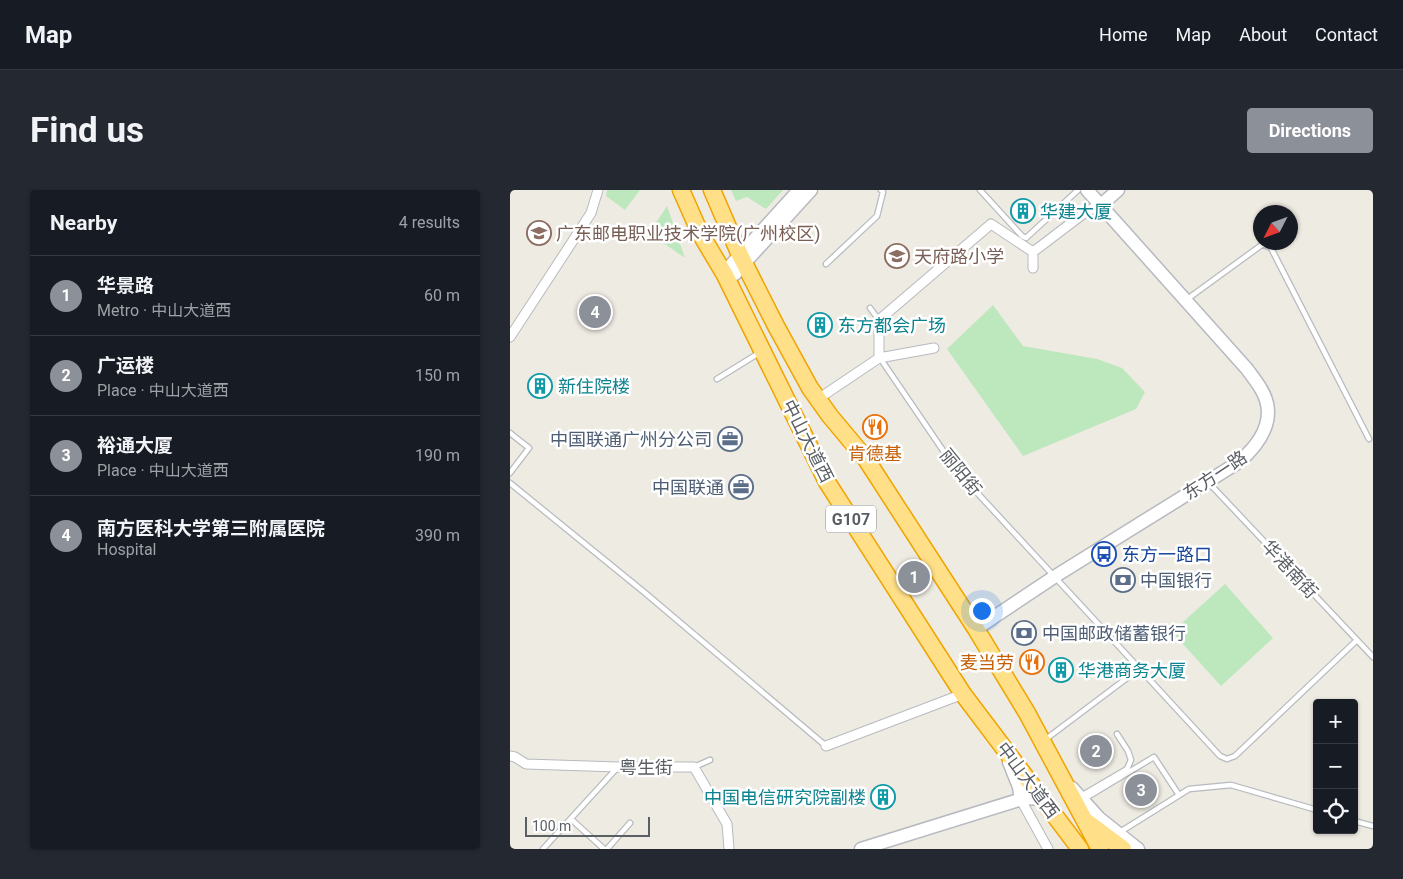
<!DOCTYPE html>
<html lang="en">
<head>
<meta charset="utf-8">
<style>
	:root { --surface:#171b24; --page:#242831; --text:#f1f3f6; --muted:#9ea1a6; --line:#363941; --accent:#8c9099 }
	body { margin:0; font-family:Roboto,"Noto Sans SC",sans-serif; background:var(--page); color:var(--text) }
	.controls { position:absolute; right:15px; bottom:15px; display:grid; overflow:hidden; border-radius:5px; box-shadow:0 1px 4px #0004 }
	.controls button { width:45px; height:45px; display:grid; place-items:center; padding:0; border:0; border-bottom:1px solid var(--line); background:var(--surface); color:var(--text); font:25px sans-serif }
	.compass { position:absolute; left:743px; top:15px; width:45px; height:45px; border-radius:50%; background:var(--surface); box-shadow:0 1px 4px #0004; rotate:228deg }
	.scale { position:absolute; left:15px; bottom:12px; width:125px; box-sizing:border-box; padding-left:5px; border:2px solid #5a5f64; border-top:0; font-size:14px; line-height:18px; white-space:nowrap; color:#5a5f64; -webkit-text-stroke:4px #fff; paint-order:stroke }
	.you { position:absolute; left:471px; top:420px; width:18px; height:18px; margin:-12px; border:4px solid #fff; border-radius:50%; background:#1a73e8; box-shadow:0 0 0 8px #1a73e833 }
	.badge { display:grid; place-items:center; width:32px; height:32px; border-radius:50%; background:var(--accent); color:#fff; font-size:16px; font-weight:700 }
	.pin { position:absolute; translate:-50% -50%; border:2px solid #fff; box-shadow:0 1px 5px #0006 }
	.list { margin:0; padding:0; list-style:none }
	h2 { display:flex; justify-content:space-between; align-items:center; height:65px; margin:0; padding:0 20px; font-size:21px }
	h2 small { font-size:16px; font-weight:400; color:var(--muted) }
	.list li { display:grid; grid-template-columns:32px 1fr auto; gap:15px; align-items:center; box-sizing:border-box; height:80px; padding:0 20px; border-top:1px solid var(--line) }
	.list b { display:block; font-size:19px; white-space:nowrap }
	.list p { margin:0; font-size:16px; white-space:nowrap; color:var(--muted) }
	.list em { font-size:16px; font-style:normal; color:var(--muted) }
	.icon { flex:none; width:28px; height:28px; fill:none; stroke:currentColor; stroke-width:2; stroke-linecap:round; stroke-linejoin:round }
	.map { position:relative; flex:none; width:863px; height:659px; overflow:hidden; border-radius:5px }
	header { display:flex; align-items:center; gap:30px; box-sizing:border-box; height:70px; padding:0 25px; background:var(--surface); border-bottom:1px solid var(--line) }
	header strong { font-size:24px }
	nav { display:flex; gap:28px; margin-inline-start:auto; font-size:18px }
	.intro { display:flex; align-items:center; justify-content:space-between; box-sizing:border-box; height:120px; padding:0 30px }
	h1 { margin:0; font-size:35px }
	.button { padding:12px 22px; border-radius:5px; background:var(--accent); color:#fff; font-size:18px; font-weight:700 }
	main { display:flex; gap:30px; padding:0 30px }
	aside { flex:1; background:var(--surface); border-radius:5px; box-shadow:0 1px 4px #0004 }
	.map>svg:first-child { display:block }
	.green { fill:#bde7bd }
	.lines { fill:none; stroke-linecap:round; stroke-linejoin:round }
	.lane-casing { stroke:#b7babf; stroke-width:7 }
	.street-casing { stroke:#b7babf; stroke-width:11 }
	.secondary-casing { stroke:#b6b9bf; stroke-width:15 }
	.highway-casing { stroke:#f0a400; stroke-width:19 }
	.lane { stroke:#fff; stroke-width:4.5 }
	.street { stroke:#fff; stroke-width:9 }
	.secondary { stroke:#fff; stroke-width:12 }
	.highway { stroke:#ffe088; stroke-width:16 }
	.labels { text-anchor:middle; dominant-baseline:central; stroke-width:5; stroke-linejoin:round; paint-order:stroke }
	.shield { fill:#fff; stroke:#8c8f92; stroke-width:1 }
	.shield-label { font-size:16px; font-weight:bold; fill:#5a5f64 }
	.culture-label { font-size:18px; fill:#0d838f; stroke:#fff; text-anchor:start }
	.education-label { font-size:18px; fill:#785e54; stroke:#fff; text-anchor:start }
	.service-label { font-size:18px; fill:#4e5e75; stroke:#fff; text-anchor:end }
	.street-label { font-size:18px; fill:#5a5f64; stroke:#fff }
	.food-label { font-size:18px; fill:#c56008; stroke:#fff }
	.transit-label { font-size:18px; fill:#164399; stroke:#fff; text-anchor:start }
</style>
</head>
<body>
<header>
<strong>Map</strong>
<nav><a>Home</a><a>Map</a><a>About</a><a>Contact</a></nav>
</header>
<div class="intro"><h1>Find us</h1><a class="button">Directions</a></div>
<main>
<aside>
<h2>Nearby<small>4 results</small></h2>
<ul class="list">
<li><span class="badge">1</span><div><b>华景路</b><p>Metro · 中山大道西</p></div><em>60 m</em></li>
<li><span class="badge">2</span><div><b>广运楼</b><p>Place · 中山大道西</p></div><em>150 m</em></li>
<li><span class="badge">3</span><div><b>裕通大厦</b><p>Place · 中山大道西</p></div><em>190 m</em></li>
<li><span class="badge">4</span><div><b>南方医科大学第三附属医院</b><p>Hospital</p></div><em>390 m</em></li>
</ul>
</aside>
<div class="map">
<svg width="863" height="659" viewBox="0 0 863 659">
	<rect width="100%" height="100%" fill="#eeebe2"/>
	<path class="green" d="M97 0H130L115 20 96 6Z
		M221 0H273L256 19 237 7 226 11Z
		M157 16 175 68 139 43Z
		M483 115 513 156 587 169 612 178 635 202 626 219 513 266 437 159Z
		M715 394 763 448 711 496 662 442Z"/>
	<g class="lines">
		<defs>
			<path id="lane" d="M470 0 512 46 516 48 568 0
				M316 74 367 26 373 2 371 0
				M676 110 753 54 761 58 859 249
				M360 118 369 130
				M370 168 447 281 710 566 717 569 725 566 847 450
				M207 189 249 163
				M0 243 19 258 0 283
				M0 293 134 402 316 556
				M699 293 863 467
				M536 549 629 479
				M184 577 200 570
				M571 606 617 579 621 570 618 561 607 544
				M574 609 644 567 669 605
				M61 629 94 659
				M844 631 863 636
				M610 642 679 599 721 595 807 620
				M33 659 107 578
				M97 659 120 633"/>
			<path id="street" d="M523 78V62
				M0 147 81 23 88 0
				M369 168V130L481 34 523 62 577 21 591 15
				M308 209 369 168 424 158
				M316 556 453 504
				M0 566 5 567 16 574 108 577H184L217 634 219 659
				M511 610 538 659"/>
			<path id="secondary" d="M591 15 608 0
				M215 85 225 84 229 79 301 0
				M215 85 221 75 289 0
				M466 439 544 387 729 272C751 253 768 227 751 199 747 192 742 186 737 179L577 0
				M499 572 509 597 511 610
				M562 598 589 628 628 659
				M351 659 515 608 532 609"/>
			<path id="highway" d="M171 0 190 43 215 85 317 292 453 504 570 659
				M202 0 230 65 266 136 300 198 320 226 356 269 466 439 517 523 590 659
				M577 632 613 659"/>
		</defs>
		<use href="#lane" class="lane-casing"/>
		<use href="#street" class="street-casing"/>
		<use href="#secondary" class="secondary-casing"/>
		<use href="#highway" class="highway-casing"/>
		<use href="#lane" class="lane"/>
		<use href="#street" class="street"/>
		<use href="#secondary" class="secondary"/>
		<use href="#highway" class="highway"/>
	</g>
	<defs>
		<symbol id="building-ring" viewBox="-11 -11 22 22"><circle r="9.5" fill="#fff" stroke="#0f9aa8" stroke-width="1.5"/><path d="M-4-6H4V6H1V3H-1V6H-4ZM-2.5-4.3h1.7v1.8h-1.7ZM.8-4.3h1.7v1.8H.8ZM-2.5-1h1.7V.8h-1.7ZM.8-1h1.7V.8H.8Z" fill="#0f9aa8"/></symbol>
		<symbol id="university-ring" viewBox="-11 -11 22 22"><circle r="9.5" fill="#fff" stroke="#8d6e63" stroke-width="1.5"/><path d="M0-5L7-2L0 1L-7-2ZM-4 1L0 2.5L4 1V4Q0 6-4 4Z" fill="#8d6e63"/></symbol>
		<symbol id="school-ring" viewBox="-11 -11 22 22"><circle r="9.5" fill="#fff" stroke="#8d6e63" stroke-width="1.5"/><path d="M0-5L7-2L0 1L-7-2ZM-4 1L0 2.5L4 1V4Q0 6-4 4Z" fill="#8d6e63"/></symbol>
		<symbol id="restaurant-ring" viewBox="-11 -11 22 22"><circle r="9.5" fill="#fff" stroke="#e8710a" stroke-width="1.5"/><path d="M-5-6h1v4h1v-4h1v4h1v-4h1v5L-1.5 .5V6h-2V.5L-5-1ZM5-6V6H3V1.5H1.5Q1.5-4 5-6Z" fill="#e8710a"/></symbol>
		<symbol id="office-ring" viewBox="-11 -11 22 22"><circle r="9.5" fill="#fff" stroke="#5c6f8a" stroke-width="1.5"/><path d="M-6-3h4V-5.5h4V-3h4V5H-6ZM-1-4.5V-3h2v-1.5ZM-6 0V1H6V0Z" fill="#5c6f8a"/></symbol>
		<symbol id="bus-ring" viewBox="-11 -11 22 22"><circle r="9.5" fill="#fff" stroke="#1a4fb4" stroke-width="1.5"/><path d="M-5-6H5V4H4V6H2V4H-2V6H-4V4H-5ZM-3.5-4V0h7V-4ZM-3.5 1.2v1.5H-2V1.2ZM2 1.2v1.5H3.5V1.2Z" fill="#1a4fb4"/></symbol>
		<symbol id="bank-ring" viewBox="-11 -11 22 22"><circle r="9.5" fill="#fff" stroke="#5c6f8a" stroke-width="1.5"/><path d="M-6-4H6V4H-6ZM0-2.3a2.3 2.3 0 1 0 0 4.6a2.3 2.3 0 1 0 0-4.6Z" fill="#5c6f8a"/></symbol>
	</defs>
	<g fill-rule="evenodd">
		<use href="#building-ring" x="499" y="7" width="28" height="28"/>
		<use href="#university-ring" x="15" y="29" width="28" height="28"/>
		<use href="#school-ring" x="373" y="52" width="28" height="28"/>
		<use href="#building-ring" x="296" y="121" width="28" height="28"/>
		<use href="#building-ring" x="16" y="182" width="28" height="28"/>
		<use href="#restaurant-ring" x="351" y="223" width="28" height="28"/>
		<use href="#office-ring" x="206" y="235" width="28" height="28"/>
		<use href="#office-ring" x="217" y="283" width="28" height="28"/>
		<use href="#bus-ring" x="580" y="350" width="28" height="28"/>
		<use href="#bank-ring" x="599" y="376" width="28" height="28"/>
		<use href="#bank-ring" x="500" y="429" width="28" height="28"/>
		<use href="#restaurant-ring" x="508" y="458" width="28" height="28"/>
		<use href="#building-ring" x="537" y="466" width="28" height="28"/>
		<use href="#building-ring" x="359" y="593" width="28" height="28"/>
	</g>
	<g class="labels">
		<rect class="shield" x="316" y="315.5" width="50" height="27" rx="4"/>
		<g class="shield-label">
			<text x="341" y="329">G107</text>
		</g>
		<g class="culture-label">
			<text x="530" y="21">华建大厦</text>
			<text x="328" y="135">东方都会广场</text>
			<text x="48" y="196">新住院楼</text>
			<text x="568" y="480">华港商务大厦</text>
			<text x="356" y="607" text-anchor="end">中国电信研究院副楼</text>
		</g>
		<g class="education-label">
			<text x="46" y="43">广东邮电职业技术学院(广州校区)</text>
			<text x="404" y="66">天府路小学</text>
		</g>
		<g class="service-label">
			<text x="202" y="249">中国联通广州分公司</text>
			<text x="214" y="297">中国联通</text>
			<text x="630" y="390" text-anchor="start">中国银行</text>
			<text x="532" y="443" text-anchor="start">中国邮政储蓄银行</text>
		</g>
		<g class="street-label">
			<text transform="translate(298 251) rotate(63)">中山大道西</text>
			<text transform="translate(451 282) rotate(51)">丽阳街</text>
			<text transform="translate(705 285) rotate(-34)">东方一路</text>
			<text transform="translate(780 379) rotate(47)">华港南街</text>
			<text x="136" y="577">粤生街</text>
			<text transform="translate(518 590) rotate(53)">中山大道西</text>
		</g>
		<g class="food-label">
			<text x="365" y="263">肯德基</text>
			<text x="504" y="472" text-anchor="end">麦当劳</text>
		</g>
		<g class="transit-label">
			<text x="612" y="364">东方一路口</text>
		</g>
	</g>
</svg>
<div class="controls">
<button>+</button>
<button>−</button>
<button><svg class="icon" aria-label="locate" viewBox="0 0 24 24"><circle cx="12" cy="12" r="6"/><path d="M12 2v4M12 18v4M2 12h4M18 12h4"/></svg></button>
</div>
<svg class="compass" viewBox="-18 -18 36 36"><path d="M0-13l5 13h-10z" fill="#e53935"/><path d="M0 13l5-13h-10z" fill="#9ea1a6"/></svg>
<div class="scale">100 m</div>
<div class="you"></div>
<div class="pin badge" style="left:404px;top:387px">1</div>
<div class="pin badge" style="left:586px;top:561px">2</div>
<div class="pin badge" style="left:631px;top:600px">3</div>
<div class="pin badge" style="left:85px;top:122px">4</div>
</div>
</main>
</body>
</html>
